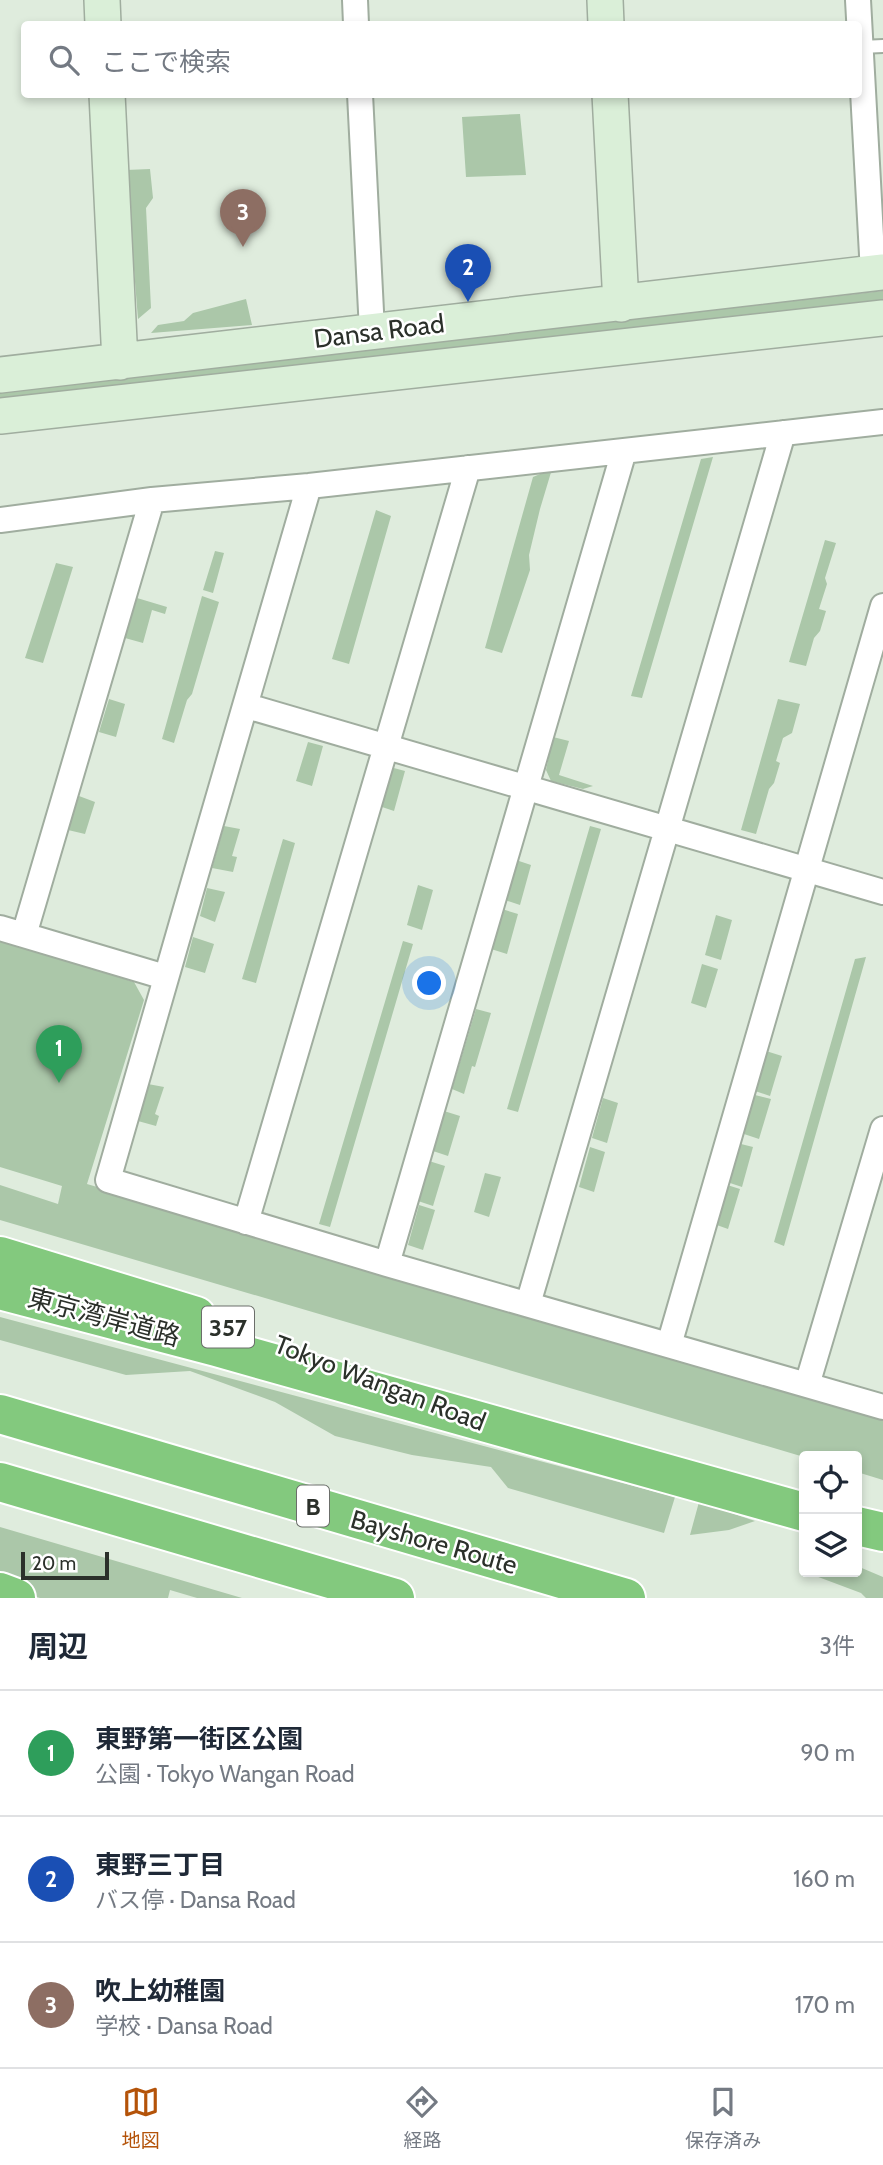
<!DOCTYPE html>
<html lang="ja">
<head>
<meta charset="utf-8">
<style>
	:root { --surface:#fff; --page:#f6f6f7; --text:#1f2937; --muted:#747a83; --line:#e0e1e3; --accent:#b45309 }
	body { margin:0; font-family:Cabin,"Noto Sans JP",sans-serif; background:var(--page); color:var(--text) }
	.controls { position:absolute; right:21px; bottom:21px; display:grid; overflow:hidden; border-radius:7px; box-shadow:0 4px 10px #0003 }
	.controls button { width:63px; height:63px; display:grid; place-items:center; padding:0; border:0; border-bottom:2px solid var(--line); background:var(--surface); color:var(--text); font:35px sans-serif }
	.scale { position:absolute; left:21px; bottom:18px; width:88px; box-sizing:border-box; padding-left:7px; border:4px solid #2b302a; border-top:0; font-size:19px; line-height:24px; white-space:nowrap; color:#2b302a; -webkit-text-stroke:5px #fff; paint-order:stroke }
	.you { position:absolute; left:430px; top:984px; width:24px; height:24px; margin:-18px; border:5px solid #fff; border-radius:50%; background:#1a73e8; box-shadow:0 0 0 10px #1a73e833 }
	.badge { display:grid; place-items:center; width:46px; height:46px; border-radius:50%; background:var(--accent); color:#fff; font-size:23px; font-weight:700 }
	.pin { position:absolute; translate:-50% -58px; filter:drop-shadow(0 2px 4px #0008) }
	.pin::after { content:''; position:absolute; top:37px; width:24px; height:21px; background:inherit; clip-path:polygon(0 0,100% 0,50% 100%) }
	.list { margin:0; padding:0; list-style:none }
	h2 { display:flex; justify-content:space-between; align-items:center; height:91px; margin:0; padding:0 28px; font-size:30px }
	h2 small { font-size:23px; font-weight:400; color:var(--muted) }
	.list li { display:grid; grid-template-columns:46px 1fr auto; gap:21px; align-items:center; box-sizing:border-box; height:126px; padding:0 28px; border-top:2px solid var(--line) }
	.list b { display:block; font-size:26px; white-space:nowrap }
	.list p { margin:0; font-size:23px; white-space:nowrap; color:var(--muted) }
	.list em { font-size:23px; font-style:normal; color:var(--muted) }
	.icon { flex:none; width:38px; height:38px; fill:none; stroke:currentColor; stroke-width:2; stroke-linecap:round; stroke-linejoin:round }
	.map { position:relative; flex:none; width:883px; height:1598px; overflow:hidden }
	.search { position:absolute; background:var(--surface); box-shadow:0 4px 10px #0003; left:21px; right:21px; top:21px; height:77px; display:flex; align-items:center; gap:18px; box-sizing:border-box; padding:0 24px; border-radius:7px; color:var(--muted); font-size:26px }
	.sheet { height:469px; background:var(--surface) }
	nav { display:flex; justify-content:space-around; align-items:center; box-sizing:border-box; height:98px; border-top:2px solid var(--line); background:var(--surface); font-size:19px; color:var(--muted) }
	nav a { display:grid; justify-items:center; gap:4px }
	nav .on { color:var(--accent) }
	.map>svg:first-child { display:block }
	.green { fill:#abc7a9 }
	.lines { fill:none; stroke-linecap:round; stroke-linejoin:round }
	.lane-casing { stroke:#a0ad9f; stroke-width:16 }
	.street-casing { stroke:#a0ad9f; stroke-width:28 }
	.secondary-casing { stroke:#a0ad9f; stroke-width:38 }
	.highway-casing { stroke:#fff; stroke-width:42 }
	.lane { stroke:#fff; stroke-width:12 }
	.street { stroke:#fff; stroke-width:24 }
	.secondary { stroke:#daefd8; stroke-width:35 }
	.highway { stroke:#83c97e; stroke-width:38 }
	.labels { text-anchor:middle; dominant-baseline:central; stroke-width:5; stroke-linejoin:round; paint-order:stroke }
	.shield { fill:#fff; stroke:#6b6e6a; stroke-width:2 }
	.shield-label { font-size:24px; font-weight:bold; fill:#2b302a }
	.street-label { font-size:26px; fill:#2b302a; stroke:#fff }
</style>
</head>
<body>
<div class="map">
<svg width="883" height="1598" viewBox="0 0 883 1598">
	<rect width="100%" height="100%" fill="#dfecdd"/>
	<path class="green" d="M520 114 526 175 466 177 462 117Z
		M150 169 153 198 146 208 151 308 138 319 126 170Z
		M883 291V303L0 400V389Z
		M246 299 252 325 151 333 158 325 184 321 193 313Z
		M713 457 642 698 631 696 701 459Z
		M552 469 540 509 529 555 530 570 502 653 485 648 533 477Z
		M376 510 391 516 349 664 332 659Z
		M825 540 836 543 825 578 827 584 819 609 826 611 820 631 814 638 806 666 789 662Z
		M215 551 224 553 213 593 203 590Z
		M56 563 73 567 43 663 25 658Z
		M202 596 219 602 192 694 187 700 174 743 162 739Z
		M137 598 167 607 165 614 152 610 143 643 125 638Z
		M109 699 125 704 116 737 99 732Z
		M778 699 800 704 792 733 783 738 776 761 780 763 774 783 769 789 756 834 741 830Z
		M553 737 569 741 559 775 593 786 583 789 551 781 546 770Z
		M308 742 323 746 312 786 296 781Z
		M390 767 405 771 394 811 379 806Z
		M79 796 95 802 85 834 68 830Z
		M224 826 240 829 232 856 237 857 233 872 212 868Z
		M590 826 601 829 518 1112 507 1109Z
		M283 839 295 843 256 983 242 979Z
		M516 860 531 865 520 905 505 900Z
		M418 885 433 890 422 930 407 925Z
		M207 888 225 892 215 922 200 916Z
		M502 909 518 914 507 954 491 949Z
		M716 915 732 920 721 960 705 955Z
		M193 937 214 944 205 973 185 967Z
		M0 940 134 982 144 1000 87 1184 883 1419V1480L857 1472V1456L804 1457 0 1220V1185L58 1204 62 1186 0 1167Z
		M403 941 413 944 330 1227 319 1224Z
		M866 957 784 1246 774 1242 855 959Z
		M702 964 718 969 706 1008 691 1003Z
		M476 1009 491 1013 475 1067 472 1066 464 1094 452 1089Z
		M766 1051 782 1056 770 1096 755 1091Z
		M148 1084 164 1087 155 1114 159 1116 156 1126 138 1121Z
		M755 1095 771 1099 759 1139 744 1134Z
		M603 1098 618 1103 607 1143 592 1138Z
		M444 1111 460 1116 448 1156 433 1151Z
		M737 1143 753 1147 742 1187 727 1182Z
		M590 1147 605 1152 594 1192 579 1187Z
		M429 1161 445 1166 433 1206 418 1201Z
		M485 1173 501 1177 489 1217 474 1212Z
		M724 1184 740 1189 728 1229 714 1224Z
		M419 1205 435 1210 423 1250 408 1245Z
		M0 1317 675 1497 664 1533 508 1488 491 1467 412 1455 335 1436 275 1402 190 1371 126 1375 0 1340Z
		M699 1502 755 1521 729 1530 690 1535Z
		M0 1527 242 1598H197L170 1590 168 1598H40L0 1586Z
		M857 1566 883 1577V1598H866L861 1593 805 1572H857Z"/>
	<g class="lines">
		<defs>
			<path id="lane" d="M861 47 883 46"/>
			<path id="street" d="M355 0 356 24
				M858 0 873 273
				M360 94 372 331
				M309 486C243 718 173 948 108 1180L387 1264 883 1407
				M0 520 152 500 309 486 883 422
				M247 706 883 892
				M0 928 165 977
				M24 935 152 500
				M246 1222 468 468
				M387 1264 624 451
				M528 1304 783 433
				M669 1345 883 606
				M807 1385 883 1129"/>
			<path id="secondary" d="M102 0 103 24
				M605 0 606 24
				M107 94 120 362
				M610 94 621 304
				M0 375 883 272
				M0 416 883 318"/>
			<path id="highway" d="M0 1256 196 1316
				M0 1290 216 1347 804 1512
				M0 1414 626 1598
				M0 1482 395 1598
				M857 1526 883 1532
				M0 1592 16 1598"/>
		</defs>
		<use href="#lane" class="lane-casing"/>
		<use href="#street" class="street-casing"/>
		<use href="#secondary" class="secondary-casing"/>
		<use href="#highway" class="highway-casing"/>
		<use href="#lane" class="lane"/>
		<use href="#street" class="street"/>
		<use href="#secondary" class="secondary"/>
		<use href="#highway" class="highway"/>
	</g>
	<g class="labels">
		<g class="shield">
			<rect x="202" y="1306.5" width="52" height="41" rx="5"/>
			<rect x="297" y="1485.5" width="32" height="41" rx="5"/>
		</g>
		<g class="shield-label">
			<text x="228" y="1327">357</text>
			<text x="313" y="1506">B</text>
		</g>
		<g class="street-label">
			<text transform="translate(379 331) rotate(-7)">Dansa Road</text>
			<text transform="translate(104 1317) rotate(15)">東京湾岸道路</text>
			<text transform="translate(380 1383) rotate(21)">Tokyo Wangan Road</text>
			<text transform="translate(434 1542) rotate(16)">Bayshore Route</text>
		</g>
	</g>
</svg>
<div class="controls">
<button><svg class="icon" aria-label="locate" viewBox="0 0 24 24"><circle cx="12" cy="12" r="6"/><path d="M12 2v4M12 18v4M2 12h4M18 12h4"/></svg></button>
<button><svg class="icon" aria-label="layers" viewBox="0 0 24 24"><path d="M12 4l9 5-9 5-9-5zM3 14l9 5 9-5"/></svg></button>
</div>
<div class="scale">20 m</div>
<div class="you"></div>
<div class="pin badge" style="left:59px;top:1083px;background:#2e9e5b">1</div>
<div class="pin badge" style="left:468px;top:302px;background:#1a4fb4">2</div>
<div class="pin badge" style="left:243px;top:247px;background:#8d6e63">3</div>
<div class="search"><svg class="icon" aria-label="search" viewBox="0 0 24 24"><circle cx="10" cy="10" r="6"/><path d="M15 15l6 6"/></svg>ここで検索</div>
</div>
<section class="sheet">
<h2>周辺<small>3件</small></h2>
<ul class="list">
<li><span class="badge" style="background:#2e9e5b">1</span><div><b>東野第一街区公園</b><p>公園 · Tokyo Wangan Road</p></div><em>90 m</em></li>
<li><span class="badge" style="background:#1a4fb4">2</span><div><b>東野三丁目</b><p>バス停 · Dansa Road</p></div><em>160 m</em></li>
<li><span class="badge" style="background:#8d6e63">3</span><div><b>吹上幼稚園</b><p>学校 · Dansa Road</p></div><em>170 m</em></li>
</ul>
</section>
<nav>
<a class="on"><svg class="icon" aria-label="map" viewBox="0 0 24 24"><path d="M3 6l6-2 6 2 6-2v14l-6 2-6-2-6 2zM9 4v14M15 6v14"/></svg>地図</a>
<a><svg class="icon" aria-label="directions" viewBox="0 0 24 24"><path d="M12 3l9 9-9 9-9-9zM9 14v-3h6M13 9l2 2-2 2"/></svg>経路</a>
<a><svg class="icon" aria-label="saved" viewBox="0 0 24 24"><path d="M7 4h10v16l-5-4-5 4z"/></svg>保存済み</a>
</nav>
</body>
</html>
